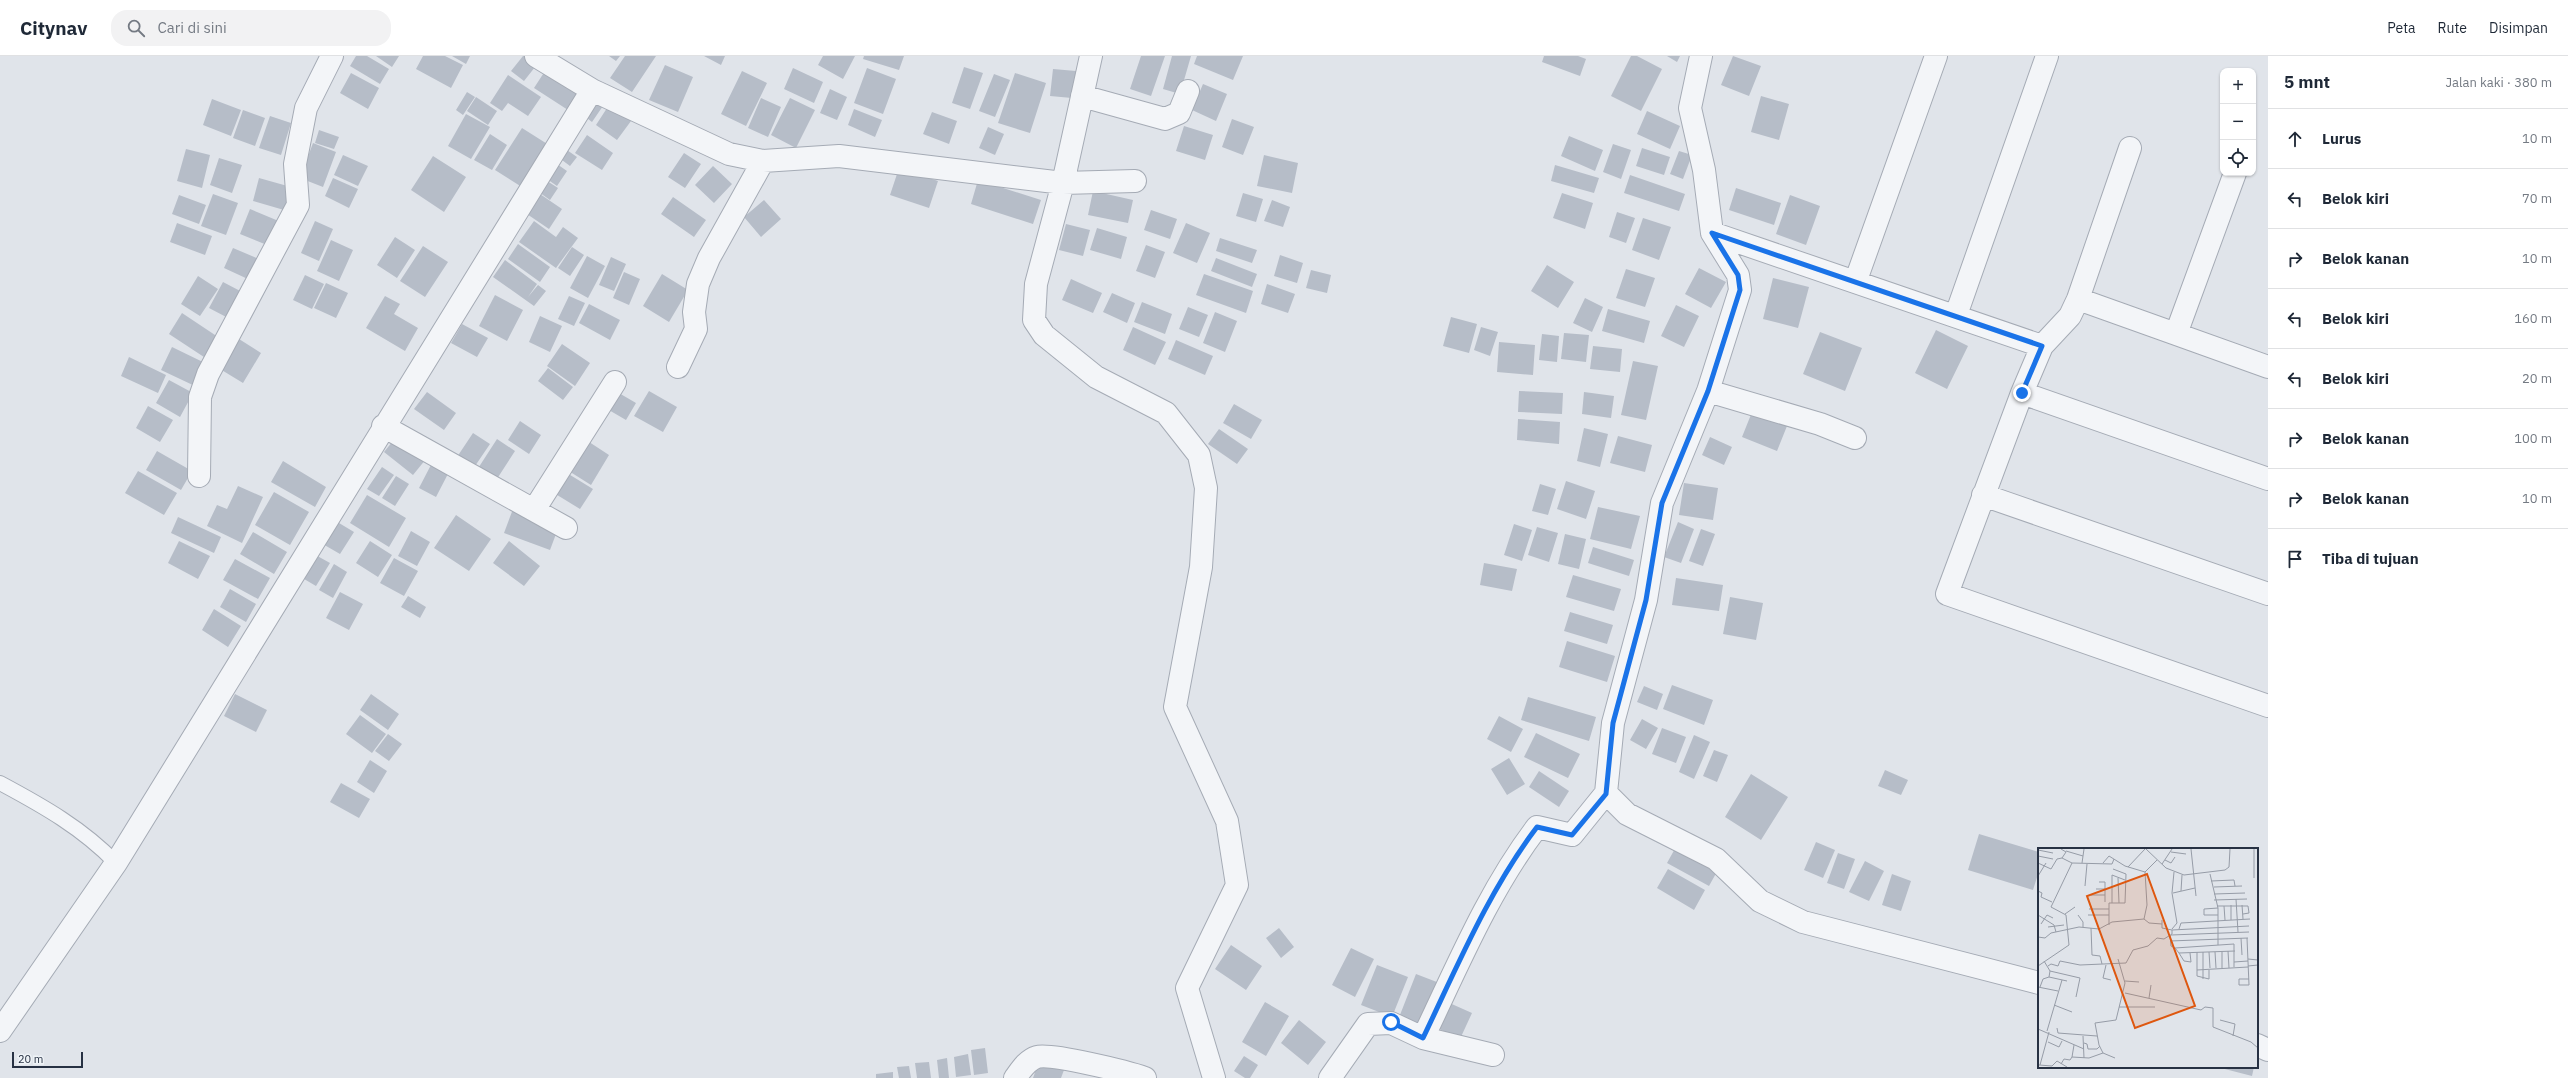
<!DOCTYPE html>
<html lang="id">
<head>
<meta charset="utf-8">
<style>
	:root { --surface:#fff; --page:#f2f2f3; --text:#1f2937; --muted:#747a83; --line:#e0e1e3 }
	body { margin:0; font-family:"IBM Plex Sans",sans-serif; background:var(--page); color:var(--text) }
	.controls { position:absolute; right:12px; top:12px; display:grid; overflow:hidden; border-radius:8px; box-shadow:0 1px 3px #0004 }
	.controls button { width:36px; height:36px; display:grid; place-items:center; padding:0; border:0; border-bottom:1px solid var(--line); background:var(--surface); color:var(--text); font:20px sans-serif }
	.scale { position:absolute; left:12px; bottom:10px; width:71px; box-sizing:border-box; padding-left:4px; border:2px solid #273143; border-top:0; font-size:11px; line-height:14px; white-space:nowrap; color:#273143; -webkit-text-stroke:3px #eff3f7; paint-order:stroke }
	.stop { position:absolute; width:12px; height:12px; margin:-9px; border:3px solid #1a73e8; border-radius:50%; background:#fff }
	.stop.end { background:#1a73e8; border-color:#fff; box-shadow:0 1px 4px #0008 }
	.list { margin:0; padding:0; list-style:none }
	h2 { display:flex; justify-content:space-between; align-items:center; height:52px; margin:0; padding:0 16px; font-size:17px }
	h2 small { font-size:13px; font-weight:400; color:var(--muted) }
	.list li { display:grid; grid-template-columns:26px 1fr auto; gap:12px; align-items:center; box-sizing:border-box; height:60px; padding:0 16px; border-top:1px solid var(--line) }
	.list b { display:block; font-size:15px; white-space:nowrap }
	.list em { font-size:13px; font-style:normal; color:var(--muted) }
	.icon { flex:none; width:22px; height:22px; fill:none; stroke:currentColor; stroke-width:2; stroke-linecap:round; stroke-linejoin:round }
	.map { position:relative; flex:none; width:2268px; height:1022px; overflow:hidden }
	header { display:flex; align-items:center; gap:24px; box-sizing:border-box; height:56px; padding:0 20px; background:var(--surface); border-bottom:1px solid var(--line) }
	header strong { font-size:19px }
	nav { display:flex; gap:22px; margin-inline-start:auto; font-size:14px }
	.search { width:280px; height:36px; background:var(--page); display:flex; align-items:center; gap:10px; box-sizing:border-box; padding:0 14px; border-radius:16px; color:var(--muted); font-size:15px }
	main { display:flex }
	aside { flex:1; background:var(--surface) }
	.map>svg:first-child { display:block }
	.building { fill:#b6bdc8 }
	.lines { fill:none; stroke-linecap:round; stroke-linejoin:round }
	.lane-casing { stroke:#a5abb5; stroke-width:16 }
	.street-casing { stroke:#a5abb5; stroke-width:24 }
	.lane { stroke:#f3f5f8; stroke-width:14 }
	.street { stroke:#f3f5f8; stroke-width:22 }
	.route { stroke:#1a73e8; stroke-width:5 }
	.inset-road { fill:none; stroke:#969ca7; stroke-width:1 }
	.view { fill:#de570f; fill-opacity:0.15; stroke:#de570f; stroke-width:2 }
	.inset-edge { fill:none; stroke:#273143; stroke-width:2 }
</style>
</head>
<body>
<header>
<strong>Citynav</strong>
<div class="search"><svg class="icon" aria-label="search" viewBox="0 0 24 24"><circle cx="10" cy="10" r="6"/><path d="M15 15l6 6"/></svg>Cari di sini</div>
<nav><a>Peta</a><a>Rute</a><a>Disimpan</a></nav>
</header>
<main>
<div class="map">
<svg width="2268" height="1022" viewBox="0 0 2268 1022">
	<rect width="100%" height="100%" fill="#e0e4ea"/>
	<path class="building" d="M356 0H367L389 13 380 28 350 10Z
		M376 0H399L392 11Z
		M423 0H445L463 9 451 32 416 13Z
		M452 0H470L466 8Z
		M523 0H531L539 6 524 25 511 15Z
		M609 0H620L616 5Z
		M625 0H656L632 36 610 22Z
		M704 0H725L721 9Z
		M823 0H855L843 23 818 9Z
		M864 0H904L899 14 863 3Z
		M1141 0H1165L1151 40 1130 33Z
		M1172 0H1191L1180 38 1163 33Z
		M1197 0H1243L1233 24 1194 8Z
		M1544 0H1578L1586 3 1580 20 1542 6Z
		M1631 0H1637L1662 13 1641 55 1611 40Z
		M1667 0H1680L1677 6Z
		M1733 0 1761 10 1749 40 1721 29Z
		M665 9 693 21 678 56 649 44Z
		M964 11 983 17 970 53 952 47Z
		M793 12 823 26 814 47 784 33Z
		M867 12 896 23 883 58 854 47Z
		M1053 13 1076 15 1072 42 1050 40Z
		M545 15 579 38 568 54 534 32Z
		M742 15 767 27 746 70 721 58Z
		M351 17 379 32 368 53 340 37Z
		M1015 17 1046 27 1030 77 998 67Z
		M994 18 1010 24 995 61 979 55Z
		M508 19 541 41 528 60 508 47 502 55 490 47Z
		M1203 28 1227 38 1216 65 1192 54Z
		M830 33 847 41 837 64 820 57Z
		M467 36 475 41 463 59 456 54Z
		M1761 40 1789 48 1779 84 1751 76Z
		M476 41 497 55 488 69 467 55Z
		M596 41 605 47 592 66 583 59Z
		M761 42 781 51 768 81 748 72Z
		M790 42 815 54 796 92 771 79Z
		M212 43 241 54 231 80 203 69Z
		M609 49 631 65 617 84 596 69Z
		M854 53 882 64 875 81 848 69Z
		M243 54 265 62 255 90 233 82Z
		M1647 55 1680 70 1670 93 1637 78Z
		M932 56 957 65 949 88 923 78Z
		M466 58 490 71 471 103 448 90Z
		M270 60 291 67 281 99 259 92Z
		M1232 63 1254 71 1243 99 1222 91Z
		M1184 70 1213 79 1205 104 1176 95Z
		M988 71 1004 78 995 99 979 92Z
		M522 72 552 91 525 133 495 114Z
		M319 74 339 81 334 93 315 87Z
		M490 78 507 89 492 114 474 104Z
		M587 79 613 97 602 114 575 97Z
		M1569 80 1603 94 1595 115 1561 100Z
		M313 87 336 96 323 131 300 122Z
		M1613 88 1631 94 1621 123 1603 116Z
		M564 92 577 101 570 110 558 101Z
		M1642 92 1670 101 1664 119 1636 110Z
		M186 93 210 99 202 132 177 125Z
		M1679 95 1692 99 1683 123 1670 118Z
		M684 97 701 108 685 132 668 121Z
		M343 99 368 110 358 130 334 119Z
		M1264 99 1298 107 1292 137 1257 130Z
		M433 100 466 121 444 156 411 134Z
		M219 102 242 109 232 137 210 129Z
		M554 106 567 115 557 130 544 121Z
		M1555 109 1599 122 1594 137 1551 125Z
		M713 110 732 128 714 147 695 129Z
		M899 112 938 125 929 152 890 139Z
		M1630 119 1685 138 1679 155 1624 137Z
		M259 122 291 131 284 154 253 145Z
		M333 122 358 133 349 152 325 140Z
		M544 123 558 132 550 144 536 134Z
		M978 124 1041 144 1033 168 971 148Z
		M1736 132 1781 147 1774 169 1729 154Z
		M1093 135 1133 144 1128 167 1088 159Z
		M537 136 562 153 549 173 524 156Z
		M1243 137 1263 143 1256 166 1236 160Z
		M1562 137 1593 147 1585 173 1553 162Z
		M213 138 238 147 226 179 201 170Z
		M179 139 206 149 199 168 172 158Z
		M1790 139 1820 150 1806 189 1776 178Z
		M673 141 706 164 694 181 661 158Z
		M764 144 781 163 761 181 744 161Z
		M1272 144 1290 151 1283 171 1264 165Z
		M250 153 281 166 272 191 240 178Z
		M1151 154 1177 163 1170 183 1144 174Z
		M1617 156 1635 162 1626 187 1609 181Z
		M1643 162 1671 171 1659 204 1632 194Z
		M315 165 333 173 319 205 301 197Z
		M534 165 556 181 563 171 578 182 556 212 519 186Z
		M177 167 212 180 205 199 170 186Z
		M1186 167 1210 177 1197 207 1173 197Z
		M1066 168 1090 174 1083 200 1059 194Z
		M1097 172 1127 181 1121 203 1090 194Z
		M395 181 415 194 397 222 377 209Z
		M1220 182 1257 194 1252 207 1216 195Z
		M331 184 353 194 339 225 317 215Z
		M518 188 550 211 540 226 508 203Z
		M1146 189 1165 196 1155 222 1136 215Z
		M423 190 448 206 425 241 400 225Z
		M572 191 584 199 570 220 558 212Z
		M233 192 259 203 250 224 224 212Z
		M1280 199 1303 207 1297 227 1274 220Z
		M587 200 605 210 588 242 570 232Z
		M611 201 626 208 614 235 599 229Z
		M1216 202 1257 218 1252 231 1211 215Z
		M505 204 537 228 528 241 538 229 546 235 534 250 493 221Z
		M1547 209 1574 226 1558 252 1531 235Z
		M1699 212 1726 226 1711 252 1685 238Z
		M1626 213 1655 222 1645 251 1616 242Z
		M1311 214 1331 219 1327 237 1306 232Z
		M624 216 640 223 629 249 613 242Z
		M662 218 688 234 669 266 643 250Z
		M1204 218 1253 235 1246 257 1196 239Z
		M305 219 324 228 312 253 293 244Z
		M198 220 218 233 200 260 181 248Z
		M1773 222 1809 231 1798 272 1763 263Z
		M1071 223 1102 237 1093 257 1062 244Z
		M223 226 244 237 230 263 209 252Z
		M326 227 348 237 336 262 314 252Z
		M1267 228 1295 238 1288 257 1261 248Z
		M1112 237 1135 247 1127 267 1103 256Z
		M495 239 523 254 507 285 479 270Z
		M385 240 400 248 394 258 418 272 405 295 366 272Z
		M569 240 585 247 574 270 558 263Z
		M1585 242 1603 251 1592 276 1573 267Z
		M1142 246 1172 258 1165 278 1134 266Z
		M589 248 620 264 610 284 579 267Z
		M1676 249 1699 260 1684 291 1661 280Z
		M1188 251 1208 259 1199 281 1179 273Z
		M1608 253 1650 265 1644 287 1602 275Z
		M1215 256 1237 265 1225 296 1203 287Z
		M182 257 221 283 207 303 169 278Z
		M540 260 562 270 550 296 529 286Z
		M1451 261 1477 268 1469 297 1443 290Z
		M462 268 488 282 477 301 451 287Z
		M1133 271 1166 286 1155 309 1123 294Z
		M1481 271 1498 276 1490 300 1474 294Z
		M1936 274 1968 290 1947 333 1915 317Z
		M1820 276 1862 292 1845 335 1803 318Z
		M1564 277 1589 279 1586 306 1561 303Z
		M1542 278 1559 280 1557 306 1539 304Z
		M239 283 261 297 243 327 220 313Z
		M1176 284 1213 300 1205 319 1168 303Z
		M1499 286 1535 289 1533 319 1497 316Z
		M562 288 590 307 575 330 547 310Z
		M1593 290 1622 293 1620 316 1590 313Z
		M172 291 207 308 197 331 161 314Z
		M129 301 166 319 158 337 121 320Z
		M1633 305 1658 310 1646 364 1621 359Z
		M548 312 573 331 563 344 538 325Z
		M169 324 193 337 180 361 156 347Z
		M612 333 636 347 626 364 602 350Z
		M649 335 677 351 663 376 634 360Z
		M1519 335 1563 337 1562 358 1518 356Z
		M427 336 456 357 444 374 414 353Z
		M1584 336 1614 340 1611 362 1582 358Z
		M1234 348 1262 364 1251 383 1223 367Z
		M148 350 173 364 160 386 136 372Z
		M1752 356 1787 370 1777 395 1742 381Z
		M1518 363 1560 366 1559 388 1517 384Z
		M520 365 541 379 529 398 508 384Z
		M1584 372 1608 378 1600 411 1577 405Z
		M1219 373 1248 393 1237 408 1208 388Z
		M473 377 490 388 473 413 457 401Z
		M397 380 426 403 413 419 384 396Z
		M1618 380 1652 389 1645 416 1610 407Z
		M1710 381 1732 391 1724 409 1702 399Z
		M583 382 609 399 591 429 564 412Z
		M497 383 515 395 493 429 475 417Z
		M157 395 192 415 181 434 146 414Z
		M283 405 326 431 315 451 271 426Z
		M433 405 450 414 436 441 419 432Z
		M382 411 394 419 379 440 367 433Z
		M562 414 593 433 580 453 549 434Z
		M138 415 177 437 164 459 125 437Z
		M396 420 409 428 395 450 382 442Z
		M1566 425 1595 435 1586 463 1557 453Z
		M1684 427 1718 432 1713 464 1679 459Z
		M1540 428 1556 433 1548 459 1532 455Z
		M238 430 263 441 242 487 207 470 217 449 227 453Z
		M274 436 309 456 290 489 255 469Z
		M367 439 406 462 389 491 350 467Z
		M1598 451 1640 460 1631 493 1590 483Z
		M513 453 559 470 550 494 504 477Z
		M456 459 491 483 469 515 434 492Z
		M178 461 221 481 214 497 171 477Z
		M334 464 354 476 340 498 321 487Z
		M1678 466 1694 473 1681 507 1664 501Z
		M1514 468 1532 474 1522 505 1504 499Z
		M1537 471 1558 477 1549 506 1528 499Z
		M1701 473 1715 478 1703 510 1689 505Z
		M411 475 430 486 417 510 398 500Z
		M253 476 287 496 274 518 240 498Z
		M1565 478 1586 483 1579 513 1558 508Z
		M179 485 210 500 198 523 168 507Z
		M370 485 392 499 378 521 356 507Z
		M509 485 540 510 524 530 493 507Z
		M1593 491 1634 504 1629 520 1588 507Z
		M312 497 330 507 316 530 299 520Z
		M394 502 418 515 404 540 380 527Z
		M235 503 270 522 258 543 223 524Z
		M1484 507 1517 513 1512 535 1480 529Z
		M334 508 347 516 333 542 319 534Z
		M1573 519 1621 533 1614 555 1566 541Z
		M1676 522 1723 529 1719 555 1672 549Z
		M230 533 256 548 246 566 220 551Z
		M340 536 363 548 349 574 326 562Z
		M408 540 426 551 420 562 401 551Z
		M1730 541 1763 547 1756 584 1723 578Z
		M214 553 241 570 228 591 202 574Z
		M1570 556 1613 569 1607 588 1564 575Z
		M1567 585 1615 600 1607 626 1559 611Z
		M1672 629 1713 644 1704 669 1663 653Z
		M1644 630 1663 638 1657 654 1637 646Z
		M235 638 267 654 256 676 224 660Z
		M371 638 399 658 388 674 360 654Z
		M1528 641 1596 661 1589 685 1521 664Z
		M360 659 386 678 372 697 346 678Z
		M1499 660 1523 673 1511 696 1487 683Z
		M1642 663 1658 672 1646 693 1630 684Z
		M1662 672 1686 681 1676 707 1652 698Z
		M1536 677 1580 698 1568 722 1524 701Z
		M388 678 402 688 389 705 375 695Z
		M1694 679 1710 686 1694 723 1679 716Z
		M1714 694 1728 699 1717 726 1703 720Z
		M1509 702 1525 728 1507 739 1491 713Z
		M370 704 387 715 374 737 357 726Z
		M1885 714 1908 724 1901 739 1878 730Z
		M1539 715 1569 735 1559 751 1529 731Z
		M1751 718 1788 741 1761 784 1725 761Z
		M341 727 370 743 359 762 330 746Z
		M1979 778 2039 796V815L2033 834 1968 814Z
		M1816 786 1835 794 1823 822 1804 814Z
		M1677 789 1719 812 1709 830 1667 807Z
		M1838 797 1855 803 1844 833 1827 827Z
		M1865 805 1884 815 1869 845 1849 836Z
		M1668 813 1705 834 1694 854 1657 832Z
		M1892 818 1911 825 1901 855 1882 849Z
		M1279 872 1294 891 1281 902 1266 882Z
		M1231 889 1262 910 1246 934 1215 913Z
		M1351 892 1374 903 1355 941 1332 929Z
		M1377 909 1408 921 1392 961 1361 949Z
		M1416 918 1442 928 1424 974 1398 964Z
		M1445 945 1472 957 1460 983 1433 970Z
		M1265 946 1289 960 1266 1000 1242 986Z
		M1299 964 1326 986 1308 1009 1281 987Z
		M985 992 988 1017 974 1019 971 994Z
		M968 998 971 1019 956 1021 954 1001Z
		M1244 1000 1258 1009 1250 1022H1245L1234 1015Z
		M947 1002 949 1022H939L937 1004Z
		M1039 1005 1064 1014 1061 1022H1033Z
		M929 1006 931 1022H917L915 1007Z
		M909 1010 911 1022H899L897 1011Z
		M2217 1011H2254L2252 1020Z
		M893 1016V1022H876V1018Z"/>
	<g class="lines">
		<defs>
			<path id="lane" d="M0 727C43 750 82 772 116 807"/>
			<path id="street" d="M536 0 592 34 729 98 763 105 839 100 1063 127 1135 125
				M1091 0 1063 127 1036 228 1034 264 1044 279 1096 321 1166 357 1199 399 1206 432 1201 511 1175 651 1227 765 1237 829 1187 932 1214 1022
				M1082 40 1165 63 1179 57 1188 35
				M1712 177 2042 290 2022 337 1947 538 2268 650
				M1856 224 1936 0
				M2078 243 2176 278 2235 117
				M1956 259 2047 0
				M2176 278 2268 311
				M2042 290 2070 260 2078 243 2130 92
				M678 311 696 273 694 256 698 228 709 202 763 105
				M1708 335 1820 368 1855 382
				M2022 337 2268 423
				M383 370 566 472
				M199 420 200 341 208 318 298 149 295 108 306 52 332 0
				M1983 439 2268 538
				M534 454 615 326
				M1606 737 1627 758 1716 803 1760 845 1803 866 2039 927
				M0 975 116 807 592 34
				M1423 982C1457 911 1489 834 1537 771L1572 779 1606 737 1613 667 1646 544 1662 447 1708 335 1740 234 1738 219 1712 177 1704 114 1690 52 1701 0
				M2257 989 2268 994
				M1015 1022C1021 1014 1027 1004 1037 1001 1051 997 1128 1016 1145 1022
				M1330 1022 1368 968 1391 967 1423 982 1493 999"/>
		</defs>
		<use href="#lane" class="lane-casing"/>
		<use href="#street" class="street-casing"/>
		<use href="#lane" class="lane"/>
		<use href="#street" class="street"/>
	</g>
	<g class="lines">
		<path class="route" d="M1391 966 1423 982C1457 911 1489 834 1537 771L1572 779 1606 738 1613 667 1646 544 1662 447 1708 335 1740 234 1738 219 1712 177 2042 290 2022 337"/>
	</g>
	<g transform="translate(2038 792)">
		<rect width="220" height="220" fill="#e0e4ea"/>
		<path class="inset-road" d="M108 1 128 20 146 27 187 22 191 19 192 1M153 1 158 48M216 1V30M0 2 15 5M28 3 45 8M133 4 148 6M0 8 15 11M127 12 133 15 137 9M0 15 13 21 19 11 24 10 28 4 23 1M34 15 74 16 76 11M44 15 46 1M65 15 71 8 87 18 107 24M124 16 134 1M90 19 107 1M172 26 180 60V97M0 28 8 15M80 30 81 55M173 33 196 32 197 38M61 34H67V41M47 38 49 16M176 39 204 38M58 41H67V47M0 43 4 45 3 49 14 54M143 43 144 27M135 45 157 40M176 46 207 45M53 47H67V54M198 51 200 84M176 52 209 51M74 55V27L87 32M193 57V72M204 57 205 71M179 58H210L211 65 205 66M186 58 187 72M180 60 166 61V67H180M51 61H71M27 66 37 59M0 67 16 77 18 84M40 67 45 74V79M50 67H71M106 71 109 57 107 24 119 12M106 71 111 75 124 76M124 72V80L134 82 211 78M3 76 9 67 15 70M71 77V55H87L88 26 75 21M10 79 26 77M53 80 54 107 62 108 64 116M134 81 139 75 134 45 136 24M141 81 143 75 212 71M132 87 133 98 137 100 196 96M133 87 211 84M0 89 7 90 13 85 41 79 61 81 74 74 106 71M203 90 204 107M209 90 211 137H201V131H211M132 93 210 90M137 100 141 105 197 103M190 103 191 120M159 104V128L171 131V122M171 104 172 120M177 104 178 120M184 104V120M141 105 146 113 153 114 152 105M210 111 220 112V117L210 118M6 113 12 123 42 130 38 149M196 114 210 113M68 117 65 130 73 132M0 118 31 97 28 67 13 59 34 15 24 10M10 118 13 116 20 118 22 113 42 117 88 115 95 102 110 98 119 90 126 91 134 86V82M196 119V96M159 122 210 119M12 123 11 129 29 133M165 131V104M87 133 101 134M0 139 20 143M2 139 5 131 11 129M87 145 163 162 167 159 175 160V179L213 194 220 200M111 150 113 137M16 157 34 164M81 159H117M182 172 197 176 195 188M19 180 20 185 59 188M0 181 46 201M9 183 24 132M45 188 46 210M10 194 21 199 24 193M46 195 49 196 50 201H59L62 198M34 209 36 197M77 210 65 205 61 197 57 175 78 172 87 135 80 111M23 216 26 211 32 212 34 209 51 210 65 205M1 217 14 218 19 213 29 219M2 217 11 184"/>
		<path class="view" d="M109 26 157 158 97 180 49 48Z"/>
		<rect width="220" height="220" class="inset-edge"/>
	</g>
</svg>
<div class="controls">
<button>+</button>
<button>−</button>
<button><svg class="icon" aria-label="locate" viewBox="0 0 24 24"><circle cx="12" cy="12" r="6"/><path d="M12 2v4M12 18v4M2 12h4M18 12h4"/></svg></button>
</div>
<div class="scale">20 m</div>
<div class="stop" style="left:1391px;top:966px"></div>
<div class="stop end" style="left:2022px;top:337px"></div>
</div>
<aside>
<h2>5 mnt<small>Jalan kaki · 380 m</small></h2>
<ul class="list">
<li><svg class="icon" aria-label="ahead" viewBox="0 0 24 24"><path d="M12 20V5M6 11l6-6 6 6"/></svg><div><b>Lurus</b></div><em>10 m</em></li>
<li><svg class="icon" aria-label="left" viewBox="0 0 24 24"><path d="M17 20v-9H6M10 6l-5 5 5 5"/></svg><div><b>Belok kiri</b></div><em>70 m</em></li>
<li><svg class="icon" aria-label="right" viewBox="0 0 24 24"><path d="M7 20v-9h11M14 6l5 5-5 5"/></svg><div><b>Belok kanan</b></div><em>10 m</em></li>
<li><svg class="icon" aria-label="left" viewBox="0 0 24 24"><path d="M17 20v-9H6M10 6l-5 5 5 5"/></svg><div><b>Belok kiri</b></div><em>160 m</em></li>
<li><svg class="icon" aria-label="left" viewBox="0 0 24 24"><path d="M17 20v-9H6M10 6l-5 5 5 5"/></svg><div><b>Belok kiri</b></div><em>20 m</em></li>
<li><svg class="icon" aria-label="right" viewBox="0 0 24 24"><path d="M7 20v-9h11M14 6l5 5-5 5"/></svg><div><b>Belok kanan</b></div><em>100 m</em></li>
<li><svg class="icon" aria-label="right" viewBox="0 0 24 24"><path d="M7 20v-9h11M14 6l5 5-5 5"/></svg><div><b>Belok kanan</b></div><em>10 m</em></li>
<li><svg class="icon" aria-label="arrive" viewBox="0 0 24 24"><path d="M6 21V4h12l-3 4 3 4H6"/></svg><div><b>Tiba di tujuan</b></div></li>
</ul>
</aside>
</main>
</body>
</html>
